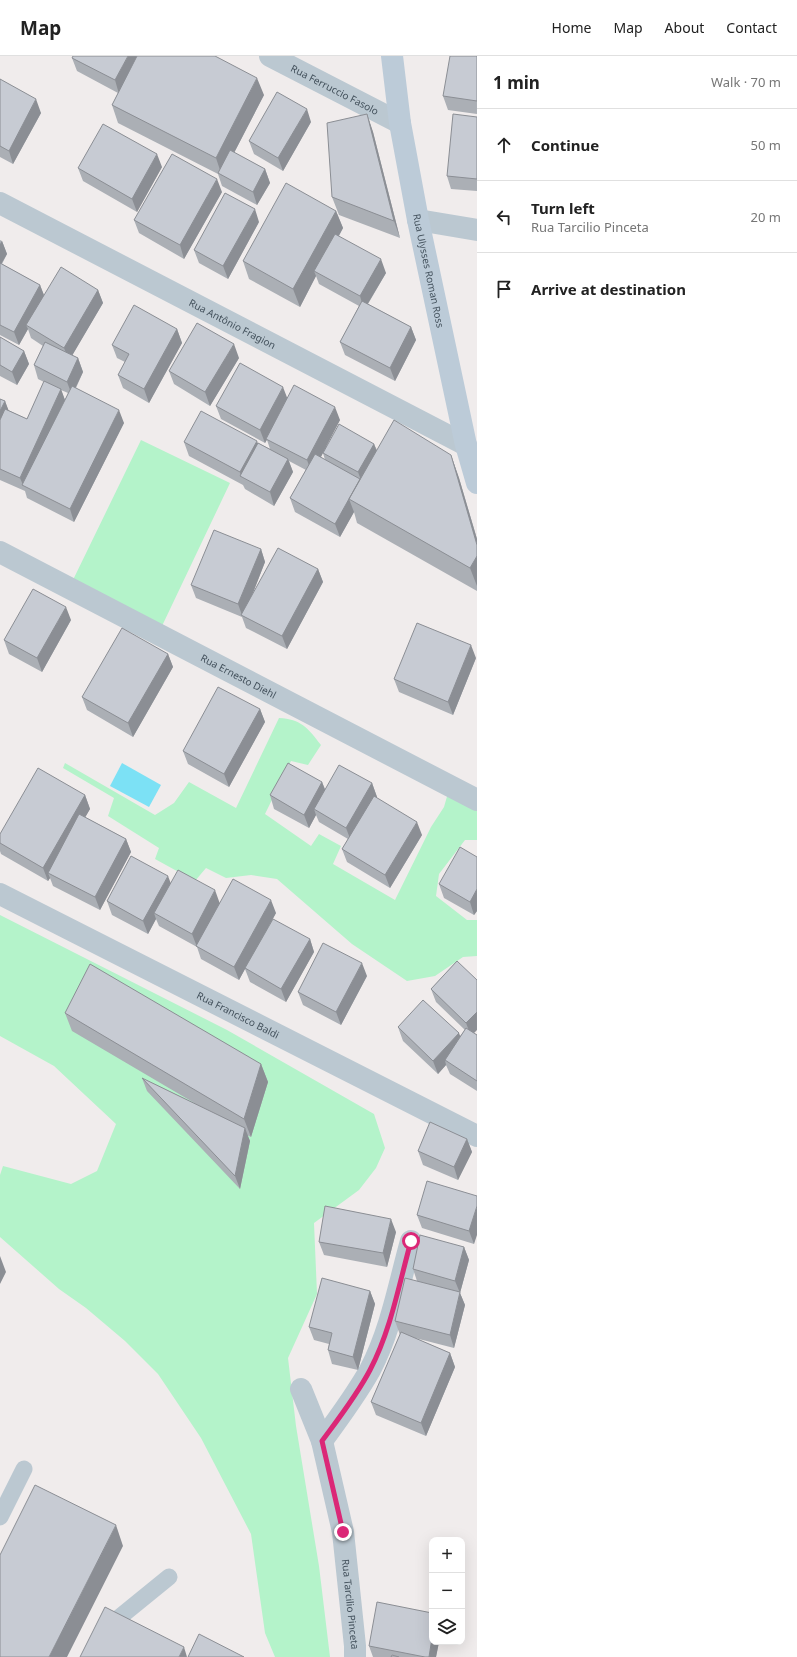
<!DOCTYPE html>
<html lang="en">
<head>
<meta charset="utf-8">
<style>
	:root { --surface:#fff; --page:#f2f2f2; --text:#222; --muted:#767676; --line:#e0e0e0 }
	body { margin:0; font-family:"Noto Sans",sans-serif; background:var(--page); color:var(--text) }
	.controls { position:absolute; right:12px; bottom:12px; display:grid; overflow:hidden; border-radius:8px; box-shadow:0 4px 16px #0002 }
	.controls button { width:36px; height:36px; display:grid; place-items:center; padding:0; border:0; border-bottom:1px solid var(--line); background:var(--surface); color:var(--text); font:20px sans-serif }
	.stop { position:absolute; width:12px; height:12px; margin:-9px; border:3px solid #db2777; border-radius:50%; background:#fff }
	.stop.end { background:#db2777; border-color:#fff; box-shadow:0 1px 4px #0008 }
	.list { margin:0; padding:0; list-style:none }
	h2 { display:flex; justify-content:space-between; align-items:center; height:52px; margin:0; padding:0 16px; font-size:17px }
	h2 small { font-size:13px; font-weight:400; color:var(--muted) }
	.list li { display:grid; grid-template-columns:26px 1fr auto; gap:12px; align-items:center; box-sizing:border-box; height:72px; padding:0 16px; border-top:1px solid var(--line) }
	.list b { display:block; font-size:15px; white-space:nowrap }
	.list p { margin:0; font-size:13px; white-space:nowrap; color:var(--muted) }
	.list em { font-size:13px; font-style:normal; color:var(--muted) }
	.icon { flex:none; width:22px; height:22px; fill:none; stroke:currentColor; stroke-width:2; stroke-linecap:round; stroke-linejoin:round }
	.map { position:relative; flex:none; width:477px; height:1601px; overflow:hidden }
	header { display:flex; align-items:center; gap:24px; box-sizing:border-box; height:56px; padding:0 20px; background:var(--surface); border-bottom:1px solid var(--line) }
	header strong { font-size:19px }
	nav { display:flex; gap:22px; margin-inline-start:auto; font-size:14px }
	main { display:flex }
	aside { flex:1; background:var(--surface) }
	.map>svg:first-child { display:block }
	.green { fill:#b4f3ca }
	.water { fill:#7ce1f5 }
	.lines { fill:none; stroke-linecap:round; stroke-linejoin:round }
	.lane { stroke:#bbc8d1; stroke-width:17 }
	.street { stroke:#bbc8d1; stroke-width:22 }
	.secondary { stroke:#bccbd8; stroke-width:22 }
	.wall { fill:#abafb5; fill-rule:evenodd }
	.shaded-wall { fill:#8b8e94 }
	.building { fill:#c7cbd3; stroke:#8b8e94 }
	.route { stroke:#db2777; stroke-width:5 }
	.labels { text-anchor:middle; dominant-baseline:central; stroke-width:3; stroke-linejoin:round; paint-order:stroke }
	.street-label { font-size:10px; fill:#43515c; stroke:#fff }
</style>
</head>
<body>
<header>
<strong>Map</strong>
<nav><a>Home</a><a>Map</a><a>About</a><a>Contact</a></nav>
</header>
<main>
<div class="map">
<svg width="477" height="1601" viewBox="0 0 477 1601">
	<rect width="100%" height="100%" fill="#f0ecec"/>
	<path class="green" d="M141 384 230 427 162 570 72 526Z
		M279 662C301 663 308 672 321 689L308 709 291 705 265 758 311 790 319 778 341 790 333 808 395 844 431 771 444 751 448 737 477 754V784H465L439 818 436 840 467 864H477V900L463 901 435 920 407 925 352 888 277 823 251 819 226 822 206 812 195 825 155 803 159 792 108 760 114 742 63 712 65 707 155 759 174 747 189 726 236 752Z
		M0 859 227 974 374 1058 385 1092 376 1112 359 1134 314 1167 317 1238 288 1302 296 1370 319 1510 330 1601H275L265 1577 251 1478 201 1382 158 1318 125 1285 86 1252 59 1233 0 1181V1119L3 1110 71 1128 97 1115 116 1068 54 1010 0 980Z"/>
	<path class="water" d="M122 707 161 729 149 751 110 730Z"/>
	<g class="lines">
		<path class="lane" d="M0 1461 24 1413
			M90 1601 97 1587 110 1569 169 1521"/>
		<g class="street">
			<path id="s1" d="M270 0 400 67"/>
			<path id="s2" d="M0 147 466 389"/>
			<path d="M418 164 477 174"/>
			<path id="s3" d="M0 496 477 744"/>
			<path id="s4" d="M0 838 477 1080"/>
			<path id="s5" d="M301 1333 322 1385 343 1476 355 1590V1601"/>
			<path d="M322 1385C339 1362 356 1339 370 1314 391 1274 399 1228 411 1185"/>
		</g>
		<path class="secondary" id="s6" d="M392 0 400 67 418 164 466 389 477 427"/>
	</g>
	<path class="wall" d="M477 0V58L448 54 443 40Z
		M72 2 264 39 234 97 265 113 270 127 257 149 222 130 218 118 118 67 112 49 118 37 77 15Z
		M0 23 41 57 13 108 0 101Z
		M367 58 373 76 400 182 339 159 332 141Z
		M477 61V135L451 133 447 120Z
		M311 66 283 115 254 98 249 85Z
		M162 111 137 156 83 125 78 112Z
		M222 136 184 203 139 177 134 164Z
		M336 155 343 172 339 180 386 217 368 248 411 271 416 284 395 325 345 299 340 286 359 250 319 228 316 220 300 251 249 223 243 205Z
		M259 166 228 223 199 207 194 194Z
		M0 184 2 185 7 198 2 208 40 229 44 239 98 234 103 247 72 299 78 302 83 316 76 332 124 367 74 466 27 442 25 435 0 424V343L5 345 8 354 27 363 44 326 38 323 34 309 43 290 31 282 28 273 19 289 0 279ZM61 334 68 337 65 344Z
		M177 273 182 287 149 347 123 332 118 319 125 306 117 302 112 289Z
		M0 281 24 295 29 308 17 329 0 320Z
		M239 302 210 350 174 328 169 315Z
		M287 342 340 364 326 390 374 388 377 394 451 399 459 422 477 483V535L357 467 354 456 340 481 295 456 290 442 306 414 289 405 293 416 274 450 245 433 243 429 189 400 184 386 258 387 270 393 267 384 265 387 221 363 216 350ZM323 397 325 404 321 401Z
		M261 493 265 506 252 539 318 513 323 526 287 593 246 572 242 561 196 542 191 529Z
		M71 564 42 616 9 598 4 584Z
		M168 598 173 611 133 681 87 654 82 641Z
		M476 602 453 659 399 636 394 623Z
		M260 653 265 666 229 731 188 708 183 695Z
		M322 726 325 733 372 727 377 741H376L422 779 390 832 347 806 342 793 348 783 319 766 316 759 309 772 274 753 270 739Z
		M85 739 90 753 85 761 126 783 131 796 100 854 53 830 50 822 48 825 1 798 0 795V778Z
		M477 801V855L474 859 444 842 439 828Z
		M170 827 220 847 276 857 265 876 310 883 314 896 286 946 250 926 245 913 239 924 201 903 197 891 159 870 156 863 148 878 112 859 107 845Z
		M457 905 474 977 477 979V1035L450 1018 446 1009 438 1018 403 985 398 971 460 980 465 974 436 946 431 933Z
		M367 920 341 969 303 949 298 936Z
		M65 957 261 1008 268 1026 251 1081 247 1079 250 1085 240 1133 147 1035 142 1022 196 1048 72 975Z
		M467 1083 472 1096 458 1124 423 1109 418 1095Z
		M477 1140 474 1188 422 1172 417 1159Z
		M396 1176 387 1211 324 1199 319 1186Z
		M464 1191 469 1204 460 1237 465 1249 454 1292 415 1282 450 1297 455 1311 426 1380 376 1359 371 1346 400 1279 395 1265 417 1225 413 1213Z
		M370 1235 375 1248 358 1314 332 1308 328 1294 329 1288 314 1284 309 1271Z
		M432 1586H439L436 1601H373L369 1590Z"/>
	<path class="shaded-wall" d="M128 0H139L119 38 115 24Z
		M257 22 264 39 222 120 216 102Z
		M36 43 41 57 13 108 9 95Z
		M307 53 311 66 283 115 278 102Z
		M367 58 373 76 400 182 394 165Z
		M157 98 162 111 137 156 132 143Z
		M265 113 270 127 257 149 253 136Z
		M217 123 222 136 184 203 180 189Z
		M255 153 259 166 228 223 223 210Z
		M336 155 343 172 318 217 314 215 316 220 300 251 293 233Z
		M2 185 7 198 0 210V188Z
		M381 203 386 217 364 254 360 240Z
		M40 229 45 242 26 269 28 273 19 289 14 276Z
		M98 234 103 247 69 305 64 292Z
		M411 271 416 284 395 325 390 312Z
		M177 273 182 287 149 347 144 333Z
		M234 288 239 302 210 350 205 336Z
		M24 295 29 308 17 329 12 316Z
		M78 302 83 316 72 339 67 326Z
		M283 331 288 344 265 387 260 374Z
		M61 333 66 347 23 429 20 422Z
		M5 345 10 358 0 378V355Z
		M335 351 340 364 312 418 307 404Z
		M119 354 124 367 74 466 70 453Z
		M257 385 262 398 241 421 240 416Z
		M374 388 379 401 363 430 358 416Z
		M451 399 459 422 477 483V489Z
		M288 403 293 416 274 450 270 436Z
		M360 423 364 436 349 443 354 456 340 481 335 468Z
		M261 493 265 506 244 560 242 559 238 548Z
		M477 500V530L470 512Z
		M318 513 323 526 287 593 282 580Z
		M66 551 71 564 42 616 37 602Z
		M471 589 476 602 453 659 448 646Z
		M168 598 173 611 133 681 128 667Z
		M260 653 265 666 229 731 224 718Z
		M322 726 327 739 314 753 316 759 309 772 304 759Z
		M372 727 377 741 351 785 346 772Z
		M85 739 90 753 52 819 48 817 50 822 48 825 43 812Z
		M417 766 422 779 390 832 385 819Z
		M126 783 131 796 100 854 95 841Z
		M168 820 173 833 154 857 156 863 148 878 143 865Z
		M477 833V855L474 859 470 846Z
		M215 834 220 848 197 891 192 878Z
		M271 844 276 857 246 913 245 912V913L239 924 234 911Z
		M310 883 314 896 286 946 281 933Z
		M362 907 367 920 341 969 336 956Z
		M477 956V974L471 980 466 967Z
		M459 977 464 990 445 1004 446 1009 438 1018 433 1005Z
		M261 1008 268 1026 251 1081 244 1063Z
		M245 1072 250 1085 240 1133 235 1120Z
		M467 1083 472 1096 458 1124 454 1111Z
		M477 1150V1179L474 1188 469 1175Z
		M391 1163 396 1176 387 1211 383 1197Z
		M464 1191 469 1204 460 1237 465 1249 454 1292 450 1279 460 1237 455 1225Z
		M0 1200 6 1216 0 1228Z
		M370 1235 375 1248 358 1314 353 1301Z
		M450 1297 455 1311 426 1380 421 1367Z
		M116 1469 123 1490 67 1601H49Z
		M432 1582V1586H439L436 1601H429Z
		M184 1591 187 1601H179Z"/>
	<path class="building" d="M73 0H128L115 24 72 2Z
		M137 0H215L257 22 216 102 112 49Z
		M450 0H477V45L443 40Z
		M0 23 36 43 9 95 0 90Z
		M277 36 307 53 278 102 249 85Z
		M367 58 394 165 332 141 327 67Z
		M453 58 477 61V123L447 120Z
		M103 68 157 98 132 143 78 112Z
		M230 94 265 113 253 136 218 117Z
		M172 98 217 123 180 189 134 164Z
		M286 127 336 155 293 233 243 205Z
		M225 137 255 153 223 210 194 194Z
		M335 178 381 203 360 240 314 215Z
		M0 207 40 229 14 276 0 269Z
		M61 211 98 234 64 292 26 269Z
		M362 245 411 271 390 312 340 286Z
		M134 249 177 273 144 333 118 319 129 298 112 289Z
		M197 267 234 288 205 336 169 315Z
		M0 281 24 295 12 316 0 309Z
		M45 286 78 302 67 326 34 309Z
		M240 307 283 331 260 374 216 350Z
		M44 325 61 333 20 422 0 413V364L5 353 27 363Z
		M294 329 335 351 307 404 266 383Z
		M72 330 119 354 70 453 22 429Z
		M0 343 5 345 0 355Z
		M201 355 257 385 240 416 184 386Z
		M394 364 451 399 477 489V500L470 512 349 443Z
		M339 368 374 388 358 416 323 397Z
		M258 387 288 403 270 436 240 420Z
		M315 398 360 423 335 468 290 442Z
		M214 474 261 493 238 548 191 529Z
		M278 492 318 513 282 580 241 559Z
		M33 533 66 551 37 602 4 584Z
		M417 567 471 589 448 646 394 623Z
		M122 572 168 598 128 667 82 641Z
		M218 631 260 653 224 718 183 695Z
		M288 707 322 726 304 759 270 739Z
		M339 709 372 727 346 772 314 753Z
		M38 712 85 739 43 812 0 787V778Z
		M374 740 417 766 385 819 342 793Z
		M79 758 126 783 95 841 48 817Z
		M460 791 477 801V833L470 846 439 828Z
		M131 800 168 820 143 865 107 845Z
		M178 814 215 834 192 878 154 857Z
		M233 823 271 844 234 911 196 890Z
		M273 863 310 883 281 933 245 912Z
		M323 887 362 907 336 956 298 936Z
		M457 905 477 924V956L466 967 431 933Z
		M90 908 261 1008 244 1063 65 957Z
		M423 944 459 977 433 1005 398 971Z
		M466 972 477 979V1025L445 1004Z
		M142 1022 245 1072 235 1120Z
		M430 1066 467 1083 454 1111 418 1095Z
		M427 1125 477 1140V1150L469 1175 417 1159Z
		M325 1150 391 1163 383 1197 319 1186Z
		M420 1179 464 1191 455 1225 413 1213Z
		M322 1222 370 1235 353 1301 328 1294 332 1277 309 1271Z
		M405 1222 460 1236 450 1279 395 1265Z
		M401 1276 450 1297 421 1367 371 1346Z
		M35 1429 116 1469 49 1601H0V1499Z
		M377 1546 432 1557V1582L429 1601H425L369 1590Z
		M105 1551 184 1591 179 1601H80Z
		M199 1578 244 1601H188Z
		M392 1599 399 1601H391Z"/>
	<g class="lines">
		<path class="route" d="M343 1476 322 1385C339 1362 357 1339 370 1314 391 1274 399 1228 411 1185"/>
	</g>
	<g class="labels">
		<g class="street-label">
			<text stroke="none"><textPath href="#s1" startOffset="73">Rua Ferruccio Fasolo</textPath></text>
			<text stroke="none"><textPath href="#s6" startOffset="218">Rua Ulysses Roman Ross</textPath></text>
			<text stroke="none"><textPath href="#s2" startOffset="262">Rua Antônio Fragion</textPath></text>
			<text stroke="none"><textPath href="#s3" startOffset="269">Rua Ernesto Diehl</textPath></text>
			<text stroke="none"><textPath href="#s4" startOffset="267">Rua Francisco Baldi</textPath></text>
			<text stroke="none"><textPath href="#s5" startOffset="222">Rua Tarcilio Pinceta</textPath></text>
		</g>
	</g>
</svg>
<div class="controls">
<button>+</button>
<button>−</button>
<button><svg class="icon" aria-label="layers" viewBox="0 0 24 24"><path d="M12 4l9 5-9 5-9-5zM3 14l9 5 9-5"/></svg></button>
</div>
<div class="stop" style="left:411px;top:1185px"></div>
<div class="stop end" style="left:343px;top:1476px"></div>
</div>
<aside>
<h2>1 min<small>Walk · 70 m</small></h2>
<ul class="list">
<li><svg class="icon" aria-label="ahead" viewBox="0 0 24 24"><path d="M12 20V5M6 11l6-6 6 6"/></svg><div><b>Continue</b></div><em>50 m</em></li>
<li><svg class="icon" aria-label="left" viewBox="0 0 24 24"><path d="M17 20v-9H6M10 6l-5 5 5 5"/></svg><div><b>Turn left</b><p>Rua Tarcilio Pinceta</p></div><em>20 m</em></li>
<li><svg class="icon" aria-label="arrive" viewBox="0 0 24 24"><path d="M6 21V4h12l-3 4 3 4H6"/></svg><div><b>Arrive at destination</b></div></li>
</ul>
</aside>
</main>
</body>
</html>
